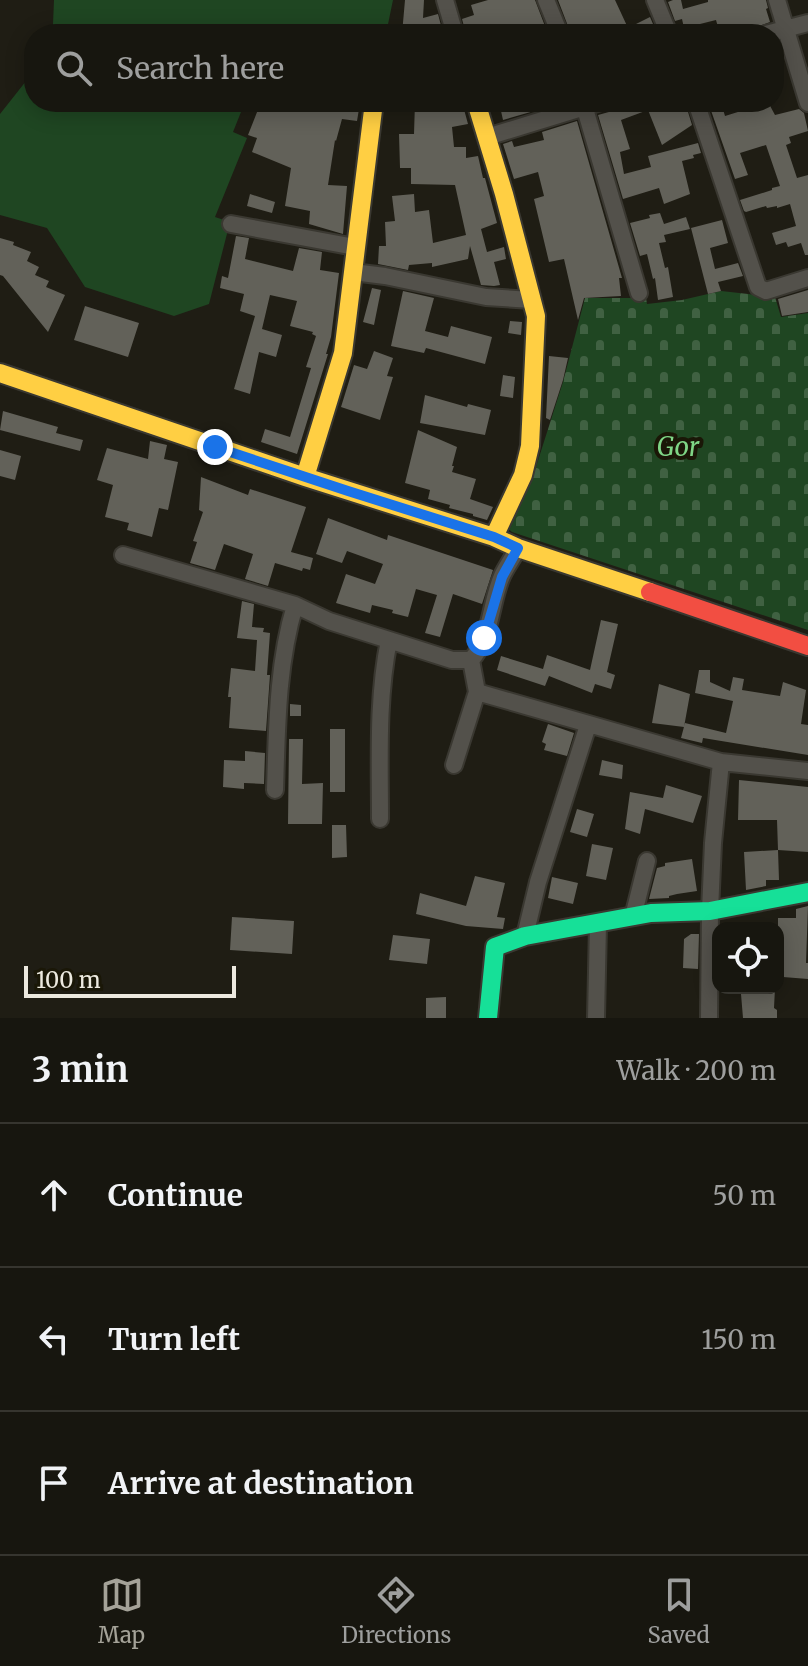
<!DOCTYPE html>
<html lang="en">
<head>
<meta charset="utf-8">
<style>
	:root { --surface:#17160f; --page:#201f18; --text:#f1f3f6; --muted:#9e9f9e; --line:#36352f; --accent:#a4a298 }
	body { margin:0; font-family:Merriweather,serif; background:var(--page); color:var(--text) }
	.controls { position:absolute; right:24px; bottom:24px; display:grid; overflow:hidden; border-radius:16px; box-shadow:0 4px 20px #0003 }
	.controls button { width:72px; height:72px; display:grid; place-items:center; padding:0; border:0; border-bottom:2px solid var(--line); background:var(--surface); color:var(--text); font:40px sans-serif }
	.scale { position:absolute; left:24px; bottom:20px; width:212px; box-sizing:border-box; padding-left:8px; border:4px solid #ece9df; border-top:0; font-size:22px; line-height:28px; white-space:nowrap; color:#ece9df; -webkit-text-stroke:6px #1a1707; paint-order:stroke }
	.stop { position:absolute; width:24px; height:24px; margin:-18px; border:6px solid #1a73e8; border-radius:50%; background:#fff }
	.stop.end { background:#1a73e8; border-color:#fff; box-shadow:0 2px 8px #0008 }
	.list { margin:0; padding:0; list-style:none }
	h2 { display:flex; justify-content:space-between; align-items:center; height:104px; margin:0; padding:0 32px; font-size:34px }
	h2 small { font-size:26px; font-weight:400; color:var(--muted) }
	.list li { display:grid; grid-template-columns:52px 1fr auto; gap:24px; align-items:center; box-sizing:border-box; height:144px; padding:0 32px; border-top:2px solid var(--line) }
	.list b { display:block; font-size:30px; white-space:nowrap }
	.list em { font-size:26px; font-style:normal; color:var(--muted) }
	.icon { flex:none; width:44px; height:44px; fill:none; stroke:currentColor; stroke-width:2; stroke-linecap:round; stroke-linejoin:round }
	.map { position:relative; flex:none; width:808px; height:1018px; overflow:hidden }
	.search { position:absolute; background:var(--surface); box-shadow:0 4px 20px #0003; left:24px; right:24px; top:24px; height:88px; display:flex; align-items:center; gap:20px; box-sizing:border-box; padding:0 28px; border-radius:32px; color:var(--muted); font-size:30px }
	.sheet { height:536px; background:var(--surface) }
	nav { display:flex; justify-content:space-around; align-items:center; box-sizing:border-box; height:112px; border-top:2px solid var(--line); background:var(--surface); font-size:22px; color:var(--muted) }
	nav a { display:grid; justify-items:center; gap:4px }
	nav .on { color:var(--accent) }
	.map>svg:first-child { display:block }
	.green { fill:#1f4622 }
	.cemetery { fill:url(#cemetery-stones) }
	.building { fill:#626159 }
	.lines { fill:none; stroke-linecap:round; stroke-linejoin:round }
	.street-casing { stroke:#3a3831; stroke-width:20 }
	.fast-casing { stroke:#3a3831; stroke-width:22 }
	.slow-casing { stroke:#3a3831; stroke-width:22 }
	.jam-casing { stroke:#3a3831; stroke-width:22 }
	.street { stroke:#53514b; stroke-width:16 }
	.fast { stroke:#16e098; stroke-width:18 }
	.slow { stroke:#ffcf43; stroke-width:18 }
	.jam { stroke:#f24e42; stroke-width:18 }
	.route { stroke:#1a73e8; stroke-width:10 }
	.labels { text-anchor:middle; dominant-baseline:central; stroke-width:8; stroke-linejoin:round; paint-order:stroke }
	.park-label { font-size:26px; font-style:italic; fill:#7fd686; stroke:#1a1707 }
</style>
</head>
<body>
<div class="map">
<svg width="808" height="1018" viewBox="0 0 808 1018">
	<defs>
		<pattern id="cemetery-stones" width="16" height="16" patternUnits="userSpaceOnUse" patternTransform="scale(2)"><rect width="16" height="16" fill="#1f4622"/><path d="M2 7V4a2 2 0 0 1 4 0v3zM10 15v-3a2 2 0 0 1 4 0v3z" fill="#406142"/></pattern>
	</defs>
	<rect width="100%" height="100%" fill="#1f1d14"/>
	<path class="green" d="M54 0H393L386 34H50L53 24Z
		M34 71V102H245L233 132 247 138 215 217 230 222 209 304 174 316 85 287 47 228 0 215V114Z"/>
	<path class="cemetery" d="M721 291 775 297 781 317 808 313V630L512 532 504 525 535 470 563 382 585 298H646L647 304 682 300Z"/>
	<path class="building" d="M405 0H424L423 18 438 14 443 33 402 34Z
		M488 0H535L548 34H466L462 19 474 15 471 5Z
		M558 0H615L628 28 650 17 656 31 649 34H571Z
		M673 0H681L683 9 708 2V0H766L768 8 766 9 770 22 759 26 756 30 744 34H730L729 31 720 34 716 20 684 28 682 19 675 21 668 2Z
		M261 102 360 103 357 121 342 119 336 141 335 140 328 185 347 186 343 234 309 224 310 211 285 206 291 168 252 152 257 138 248 135Z
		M415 102H462L468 124 452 127 454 147H466V158L478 156 483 178H485L497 223 481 229 487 252 504 247 506 259 494 262 500 285 494 286 481 285 470 246 468 259 432 267V263L409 265 408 270 378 264 379 246H386L385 222 395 221 392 196 414 194 415 212 429 210 433 243 466 235 455 185 411 184V168H400L399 134H414Z
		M499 102H561L562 103 503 120Z
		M634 102H654L655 105 664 102H685L692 125 662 145 648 110 621 120 630 149 620 152 624 174 651 167 648 156 698 143 701 153 693 155 694 158 682 161 690 194 664 204 659 188 623 199 598 115 627 107V105Z
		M708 102H729L722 106 725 116 754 107 752 102H768L775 115 799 109 804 113 808 131 789 137 791 143 786 145 797 178 808 175V255H805L801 243 788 247 786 242 776 245 772 233 796 226 790 204 777 208V206L767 208 766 206 746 212 744 211 740 200 772 190V188L780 186 766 145 740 153 748 175 735 179Z
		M577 121 622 278H619L621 296 584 298 578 320 564 259 549 262 534 199 544 196 538 172 514 179 503 144 512 141 514 147 544 140 542 132Z
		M250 194 275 202 272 213 247 206Z
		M660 213 664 224 686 217 690 229 664 235 666 242 659 243 665 268 668 267 673 297 658 300 655 278 653 279 647 254 640 256 630 223 650 218 649 215Z
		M722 220 728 243 710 248 715 269 738 263 743 276 718 282 721 291 708 294 691 228Z
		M236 236 249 238 245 259 293 271 299 248 322 252 320 270 339 273 331 337 326 354H328L297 454 261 442 265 429 290 437 311 368 306 367 316 336 312 334 313 332 290 326 297 301 270 295 262 329 282 335 276 357 259 352 250 394 234 389 255 316 240 311 244 294 220 288 222 276 228 278Z
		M0 238 14 242 13 245 31 252 27 261 39 267 35 275 49 281 46 287 65 295 48 332 3 276 0 275Z
		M372 288 381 290 374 325 363 322Z
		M808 290V312L782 316 778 299Z
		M403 291 434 298 425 331 448 337 451 326 492 337 485 364 426 348 424 353 391 346Z
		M85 306 139 323 128 357 74 340Z
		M510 321 522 322 521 335 508 333Z
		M374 351 393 358 387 376 393 377 380 420 341 407 354 365 367 369Z
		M549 356 568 358 563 380 550 420 546 418Z
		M503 375 515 377 513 398 500 396Z
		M425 395 467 407 468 404 491 410 485 435 420 423Z
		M3 411 58 427 56 433 83 440 80 451 0 430Z
		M418 430 457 447 452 466H454L452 472 476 479 470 499 493 507 487 520 473 516V514L449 508 450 505 428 499 430 490 405 483Z
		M150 441 167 445 164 459 178 462 168 510 159 508 152 537 127 530 129 523 105 517 113 485 97 480 107 448 148 459Z
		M0 450 21 456 15 480 0 476Z
		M201 477 248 495 250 489 306 507 291 552 313 558 310 570 303 568 302 571 275 563 268 586 245 579 253 554 224 544 215 570 190 563 197 542 193 541 203 512 199 510Z
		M328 518 387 540 388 535 493 570 482 604 453 594 440 637 425 633 437 595 416 589 408 617 392 613 393 610 372 605 370 613 336 603 346 574 375 584 383 564 347 551 342 563 316 554Z
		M242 601 254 604 252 627 264 628 263 632 270 633 267 675H270L266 731 229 728 231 697H228L231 668 255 671 257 640 237 638Z
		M601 620 618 624 607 672 615 675 611 689 595 684 592 693 549 676 545 686 497 670 501 656 543 669 547 655 590 670Z
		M699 670H710V682L730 691 733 677 744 679 742 690 780 696 783 682 806 690 801 724 808 725V755L703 738 702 743 681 738 685 723 726 733 733 701 695 693Z
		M659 684 690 694 684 727 652 723Z
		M290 704 301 705V716H290Z
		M548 724 574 733 567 756 544 750 546 744 542 742Z
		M330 729H345V792H330Z
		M289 739H303L302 784 323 783 322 824H288Z
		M245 751 265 753 264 784 244 783V789L223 787 224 760 245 761Z
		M602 760 623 765 622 779 599 775Z
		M739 780 808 787V852L778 850 777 820H738Z
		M666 785 702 796 693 823 645 809 640 834 625 829 630 792 663 798Z
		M577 809 594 814 587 837 570 832Z
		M332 825H346L347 857 332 858Z
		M592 844 613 848 606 880 586 876Z
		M778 850 779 880H766V886L746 890 744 852Z
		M692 859 697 891 677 894 669 896V898L649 899 657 868 665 866V863Z
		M475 876 505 883 497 917 505 918 503 929 466 926 416 914 420 893 466 906Z
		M552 877 578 883 573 904 548 898Z
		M808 906 806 963H808V979L783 977 784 960H778V918H796V909Z
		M232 917 294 921 292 954 230 950Z
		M691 934H699L698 969 683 968 684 939Z
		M393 935 430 939 427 964 389 960Z
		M756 988H775L774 1008 777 1010V1018H743L741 994H755Z
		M446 997V1018H426V998Z"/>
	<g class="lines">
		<defs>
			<path id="street" d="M445 0 455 34
				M546 0 560 34
				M655 0 669 34
				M777 0 808 103
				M766 34 808 23
				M583 102 639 293
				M696 102 758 287 766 291 808 278
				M487 137 601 102
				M231 224 355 247
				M353 272 385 276 486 297 532 300
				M123 555 295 605 329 621 452 660H471
				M477 692 721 762 808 771
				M454 765 477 692 471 660C492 637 490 603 502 576 506 567 513 558 518 548
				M275 790C277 728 277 665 295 605
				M380 819C380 759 377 699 389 640
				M633 917 647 861
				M525 936 538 882 588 725
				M596 1018 598 924
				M709 1018 710 911 713 843 721 762"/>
			<path id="fast" d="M488 1018 495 947 525 936 651 913 710 911 808 892"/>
			<path id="slow" d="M476 102 504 194 536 316 530 446 523 475 494 537
				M0 373 305 477 494 537 518 548 650 592
				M305 477 343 353 374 102"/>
			<path id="jam" d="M650 592 808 646"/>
		</defs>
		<use href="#street" class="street-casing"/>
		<use href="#fast" class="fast-casing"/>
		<use href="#slow" class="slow-casing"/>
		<use href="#jam" class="jam-casing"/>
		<use href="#street" class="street"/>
		<use href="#fast" class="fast"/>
		<use href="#slow" class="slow"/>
		<use href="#jam" class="jam"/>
	</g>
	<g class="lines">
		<path class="route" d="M215 447 348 491 494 537 518 548 502 577 484 638"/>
	</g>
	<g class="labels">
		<g class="park-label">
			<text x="678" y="446">Gor</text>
		</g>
	</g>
</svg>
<div class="controls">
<button><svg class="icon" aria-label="locate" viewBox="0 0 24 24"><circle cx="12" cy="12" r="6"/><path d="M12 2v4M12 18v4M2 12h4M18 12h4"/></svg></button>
</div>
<div class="scale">100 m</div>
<div class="stop" style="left:484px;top:638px"></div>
<div class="stop end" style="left:215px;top:447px"></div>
<div class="search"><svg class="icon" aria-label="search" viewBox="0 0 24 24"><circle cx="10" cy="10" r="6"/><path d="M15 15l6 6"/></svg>Search here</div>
</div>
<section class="sheet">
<h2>3 min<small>Walk · 200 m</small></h2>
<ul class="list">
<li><svg class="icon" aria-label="ahead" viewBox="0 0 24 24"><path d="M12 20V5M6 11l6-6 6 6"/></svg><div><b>Continue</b></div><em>50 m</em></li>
<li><svg class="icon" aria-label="left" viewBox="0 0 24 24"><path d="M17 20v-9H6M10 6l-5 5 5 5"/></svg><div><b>Turn left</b></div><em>150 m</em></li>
<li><svg class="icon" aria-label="arrive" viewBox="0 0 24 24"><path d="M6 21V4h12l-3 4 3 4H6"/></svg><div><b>Arrive at destination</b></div></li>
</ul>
</section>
<nav>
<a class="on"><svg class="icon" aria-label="map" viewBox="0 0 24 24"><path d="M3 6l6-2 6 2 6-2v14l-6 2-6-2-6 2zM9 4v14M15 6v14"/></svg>Map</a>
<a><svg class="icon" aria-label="directions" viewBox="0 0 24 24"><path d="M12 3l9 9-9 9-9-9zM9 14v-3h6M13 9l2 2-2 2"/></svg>Directions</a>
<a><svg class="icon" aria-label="saved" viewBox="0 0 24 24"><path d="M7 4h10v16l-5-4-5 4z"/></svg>Saved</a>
</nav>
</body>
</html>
